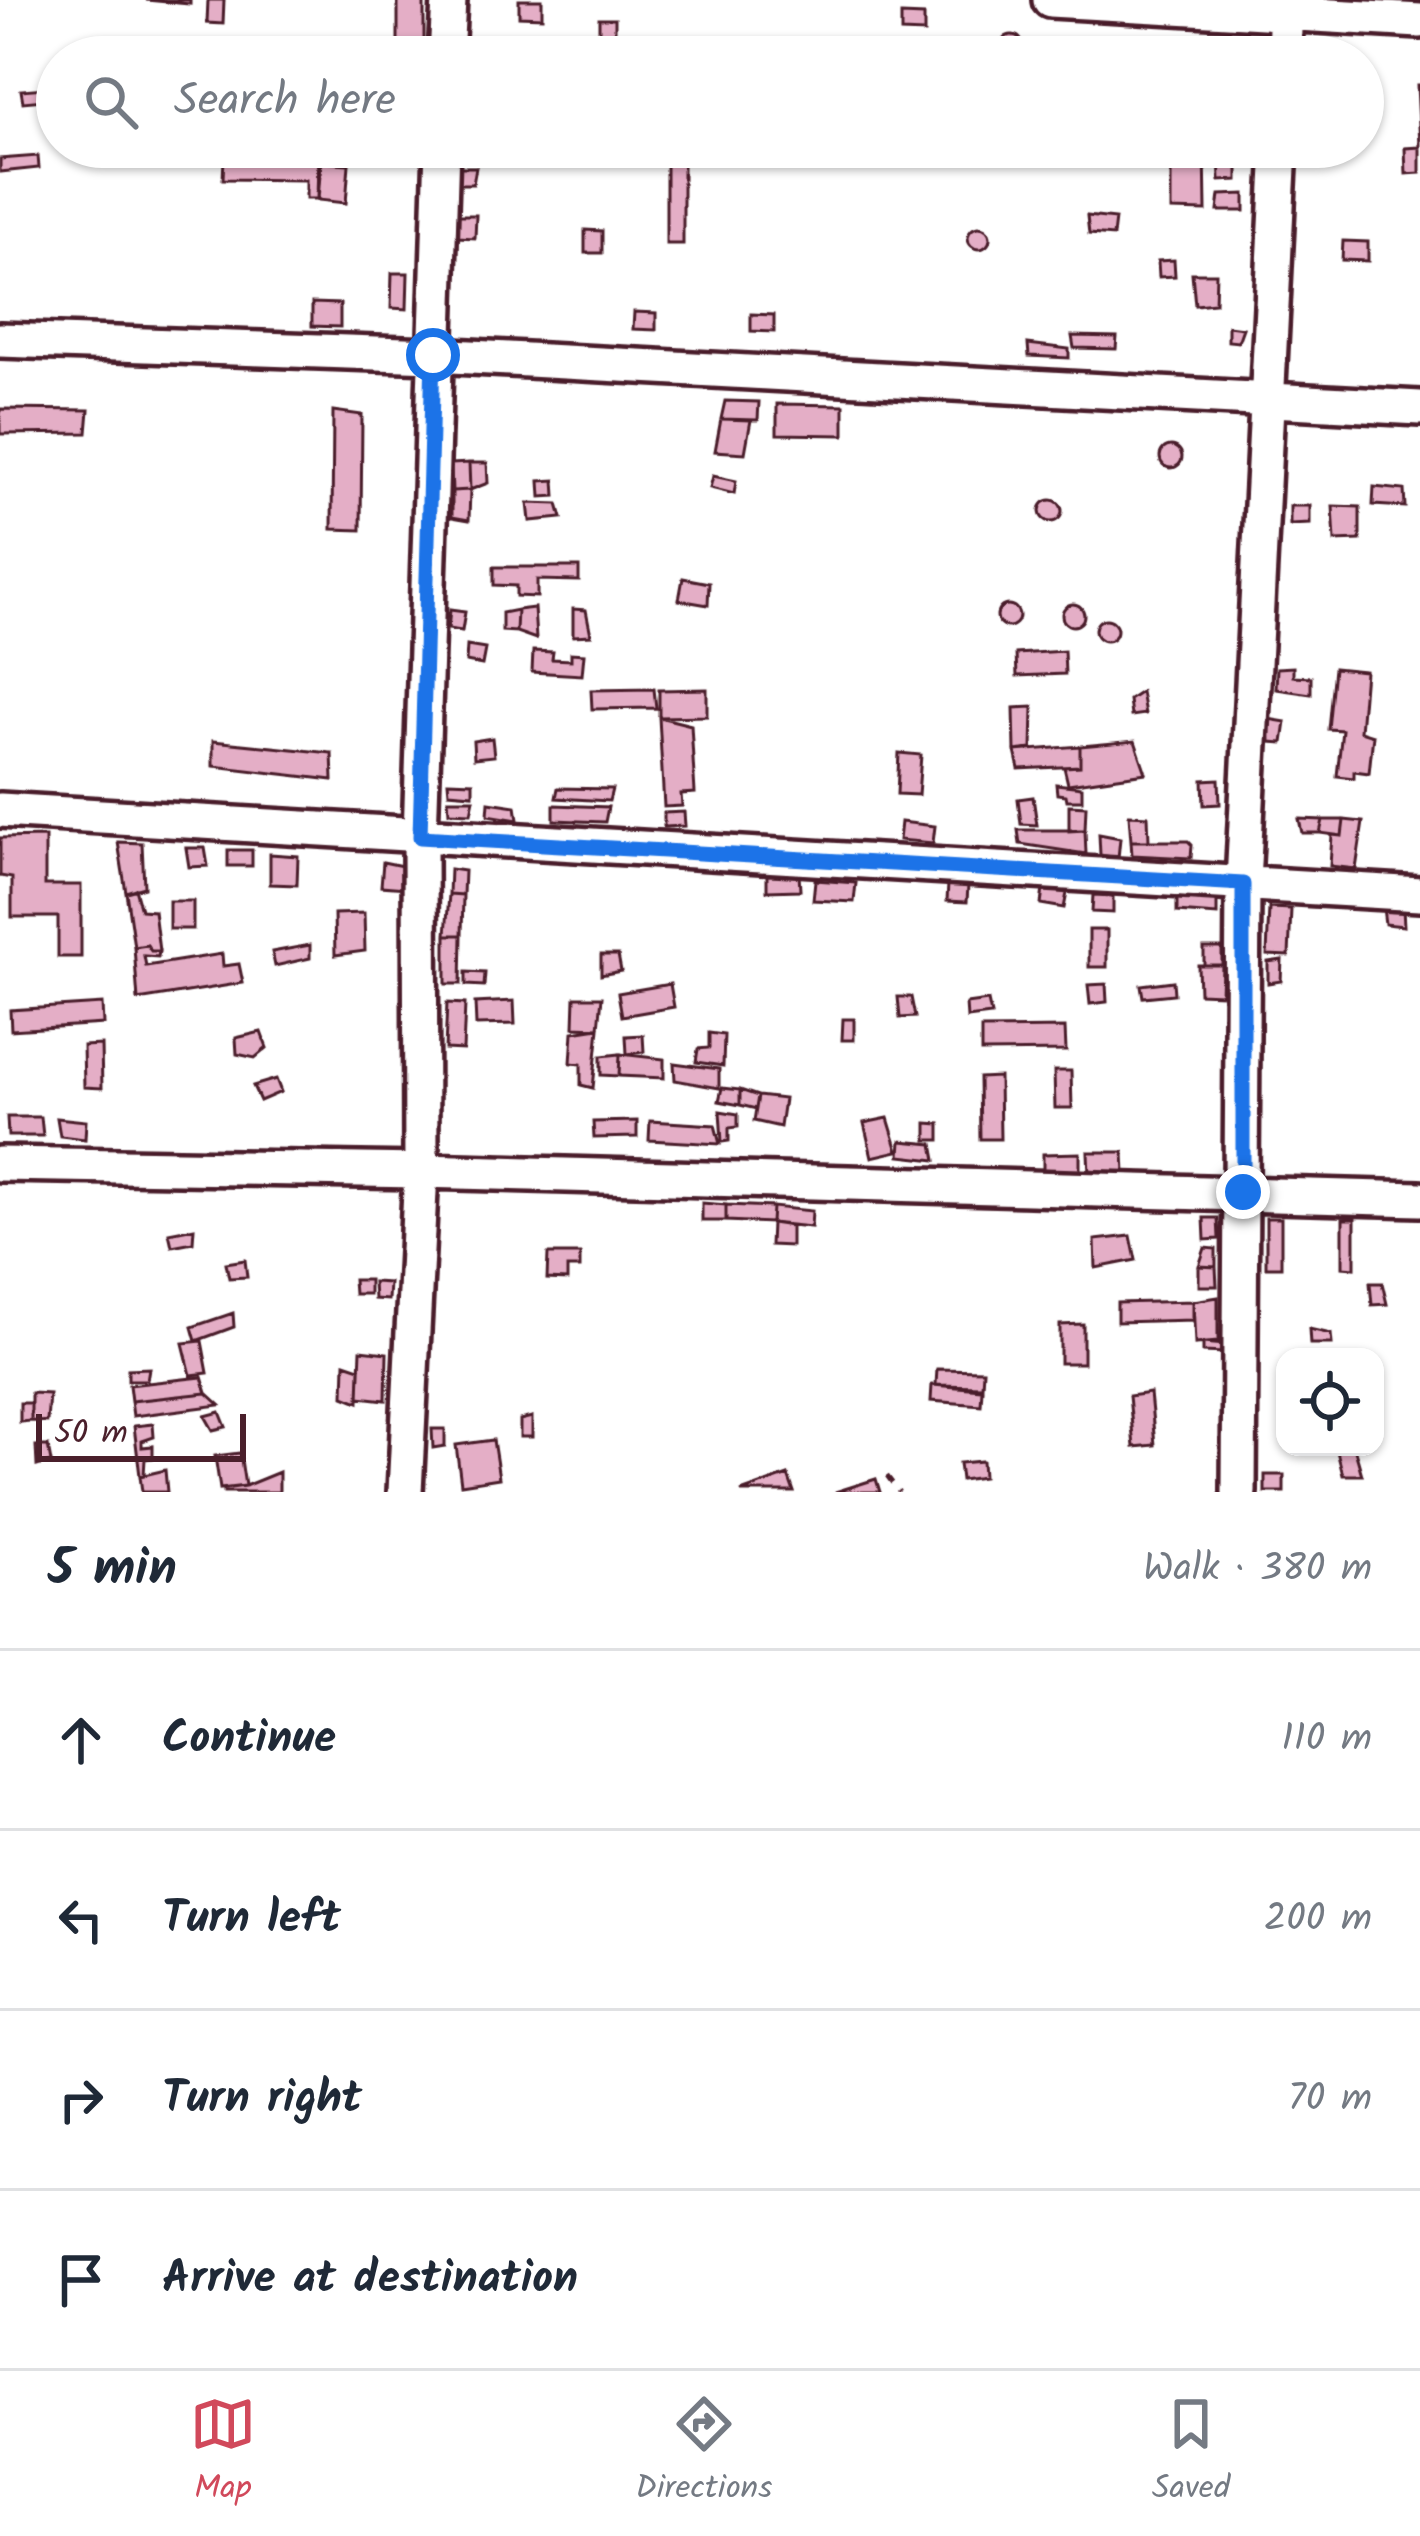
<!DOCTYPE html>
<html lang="en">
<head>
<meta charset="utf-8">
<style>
	:root { --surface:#fff; --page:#f2f2f3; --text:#1f2937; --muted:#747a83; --line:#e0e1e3; --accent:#d1495b }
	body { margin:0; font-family:Kalam,sans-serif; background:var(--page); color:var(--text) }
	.controls { position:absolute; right:36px; bottom:36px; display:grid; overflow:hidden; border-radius:24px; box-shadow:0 3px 9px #0004 }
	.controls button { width:108px; height:108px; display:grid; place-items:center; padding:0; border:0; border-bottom:3px solid var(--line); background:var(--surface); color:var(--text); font:60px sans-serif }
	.scale { position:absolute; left:36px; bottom:30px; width:210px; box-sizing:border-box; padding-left:12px; border:6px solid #4a1f2b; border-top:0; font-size:33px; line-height:42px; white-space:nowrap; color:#4a1f2b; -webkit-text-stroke:9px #fff; paint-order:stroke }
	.stop { position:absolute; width:36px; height:36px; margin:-27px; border:9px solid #1a73e8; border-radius:50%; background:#fff }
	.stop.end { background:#1a73e8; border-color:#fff; box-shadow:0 3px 12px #0008 }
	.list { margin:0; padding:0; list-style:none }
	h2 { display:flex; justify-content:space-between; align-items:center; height:156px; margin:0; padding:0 48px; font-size:51px }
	h2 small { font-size:39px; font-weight:400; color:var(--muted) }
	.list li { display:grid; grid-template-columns:78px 1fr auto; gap:36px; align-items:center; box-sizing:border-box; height:180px; padding:0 48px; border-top:3px solid var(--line) }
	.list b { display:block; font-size:45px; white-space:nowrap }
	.list em { font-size:39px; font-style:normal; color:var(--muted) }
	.icon { flex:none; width:66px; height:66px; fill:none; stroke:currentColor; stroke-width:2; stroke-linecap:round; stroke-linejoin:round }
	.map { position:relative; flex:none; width:1420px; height:1492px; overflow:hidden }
	.search { position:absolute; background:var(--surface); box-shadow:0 3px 9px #0004; left:36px; right:36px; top:36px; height:132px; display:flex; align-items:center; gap:30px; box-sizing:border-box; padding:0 42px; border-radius:66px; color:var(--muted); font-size:45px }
	.sheet { height:876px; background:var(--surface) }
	nav { display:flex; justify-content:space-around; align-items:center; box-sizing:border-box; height:168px; border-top:3px solid var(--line); background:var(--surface); font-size:33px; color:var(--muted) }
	nav a { display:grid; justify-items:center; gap:6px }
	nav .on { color:var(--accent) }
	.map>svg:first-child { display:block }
	.building { fill:#e4aec6; stroke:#4a1f2b; stroke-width:3 }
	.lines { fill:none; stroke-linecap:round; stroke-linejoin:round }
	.minor-casing { stroke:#4a1f2b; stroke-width:42 }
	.path { stroke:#4a1f2b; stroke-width:4.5; stroke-dasharray:9 9; stroke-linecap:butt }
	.minor { stroke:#fff; stroke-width:33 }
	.route { stroke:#1a73e8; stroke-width:15 }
</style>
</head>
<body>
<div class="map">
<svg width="1420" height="1492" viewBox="0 0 1420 1492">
	<rect width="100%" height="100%" fill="#fff"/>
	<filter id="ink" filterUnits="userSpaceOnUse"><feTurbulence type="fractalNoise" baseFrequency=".00833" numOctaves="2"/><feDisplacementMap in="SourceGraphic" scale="24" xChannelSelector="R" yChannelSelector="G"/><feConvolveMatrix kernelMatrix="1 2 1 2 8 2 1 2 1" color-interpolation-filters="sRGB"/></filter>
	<g filter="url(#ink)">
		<path class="building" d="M146 0H190V4Z
			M208 0H224L223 24 207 23Z
			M398 0H424V45H398Z
			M519 0H542V17L519 16Z
			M901 15 924 16V33L901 32Z
			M599 18H615V45H599Z
			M1001 46a11 11 0 1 1 22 0a11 11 0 1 1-22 0Z
			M1311 44 1338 45 1340 57H1313Z
			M1417 85H1420V173L1406 174 1405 148 1420 147Z
			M44 88 45 100 23 102 21 90Z
			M392 147H418L417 156 392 155Z
			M1171 147H1205L1206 211 1171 210Z
			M1211 147H1269V154L1238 155V180L1220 181 1219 153H1211Z
			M575 148 578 159 556 163 554 151Z
			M38 156 39 168 0 172V159Z
			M224 158 318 160 317 199H306V180L223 179Z
			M666 160H683V244H666Z
			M321 162 349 164 346 203 318 200Z
			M457 167H476L473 184H457Z
			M1245 194V211H1218L1220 195Z
			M458 215H476L475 238 458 237Z
			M1087 216 1115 219 1113 236 1089 234Z
			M968 238a11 11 0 1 1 22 0a11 11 0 1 1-22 0Z
			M585 230 602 231V253H585Z
			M1343 241 1368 242V261L1342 260Z
			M1174 260 1175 276 1159 277 1158 261Z
			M392 273H408L407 309 391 308Z
			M1192 273H1216L1215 303 1195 305Z
			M312 303 340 304V327L312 326Z
			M634 312 656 313V330L633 329Z
			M751 314 774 315V332L751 331Z
			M1228 326 1243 328 1238 342 1228 341Z
			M1072 336 1117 337 1116 349 1074 348Z
			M1028 344 1069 349V358L1029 356Z
			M725 401 759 402 758 420 721 419Z
			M777 404 844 405V435L777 434Z
			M0 409 89 410 87 433 0 434Z
			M333 411 362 415 361 530 332 529Z
			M721 419 751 420 745 453 715 451Z
			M1160 457a11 11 0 1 1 22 0a11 11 0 1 1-22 0Z
			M469 463 470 490 452 491 451 464Z
			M469 463H487L488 483 470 490Z
			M713 476 736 481 734 494 710 488Z
			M555 480 556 496 541 497 540 481Z
			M1374 487 1404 490 1405 507 1373 505Z
			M470 490 469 520 452 517V491Z
			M1040 511a11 11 0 1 1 22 0a11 11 0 1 1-22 0Z
			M528 503 558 504 562 518 530 521Z
			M1290 506H1310V524L1290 525Z
			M1333 506 1360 507V540L1335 541Z
			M494 567H579V581L537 580V597L516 596V586L494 585Z
			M683 578 709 583 708 605 679 600Z
			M1062 615a11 11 0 1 1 22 0a11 11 0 1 1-22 0Z
			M997 616a11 11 0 1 1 22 0a11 11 0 1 1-22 0Z
			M534 608 536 639 516 632 517 610Z
			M573 609 586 610 591 635 573 636Z
			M450 610 465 612 462 631 448 629Z
			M517 610 516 632 502 631V613Z
			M1095 630a11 11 0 1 1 22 0a11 11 0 1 1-22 0Z
			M467 646 485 649 482 665 466 662Z
			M533 651 553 652 552 659 571 660V653L584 654 582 675 532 672Z
			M1064 651 1065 674 1017 676 1016 654Z
			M1293 667V676L1311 677V694L1276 689 1277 668Z
			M1334 668 1365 671 1360 731 1373 735 1369 773 1354 771V778L1337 776 1342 730 1328 729Z
			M654 689 656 708 592 709 591 690Z
			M707 689V716L659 717V690Z
			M1141 692 1145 714 1131 716 1129 700Z
			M1033 707 1032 749 1015 751 1014 708Z
			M659 717 691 725 695 793 681 794 682 806 664 807Z
			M1268 719 1286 722 1283 743 1270 742Z
			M492 738 494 756 474 758 473 741Z
			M213 741 332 753 333 780 213 766Z
			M1135 741 1146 773 1068 784 1064 767 1080 766V746Z
			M1080 746V766L1019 769 1015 751Z
			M899 753 921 755 918 795 897 794Z
			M1219 779 1220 804 1204 805 1203 780Z
			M448 781 473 782V794L449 792Z
			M1056 784 1082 787V800H1067L1066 795 1057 794Z
			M558 788 612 789 609 801 556 798Z
			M1033 797 1037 825 1021 824 1018 799Z
			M448 799H474L471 813 449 812Z
			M489 802 516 806 518 820 488 815Z
			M554 805 608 807 605 822 554 820Z
			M1069 805 1086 806 1085 830 1069 831Z
			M684 812 685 826 664 827V813Z
			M1129 815 1148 816 1149 841H1131Z
			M1299 819 1323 820 1320 833H1302Z
			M1323 820H1344L1342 836 1320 833Z
			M1344 820 1363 822 1356 869 1330 866 1332 835 1342 836Z
			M901 822 935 826 933 843 899 840Z
			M1018 830H1085L1086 854 1020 844Z
			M1099 834 1120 838 1118 858 1100 855Z
			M45 837V885H81V957H58V917H12V878L0 876V838Z
			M1131 841H1188L1192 845 1191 858 1132 855Z
			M118 842 142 843 144 887 126 892Z
			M186 848H205L208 866 189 867Z
			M228 850H252V866H228Z
			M270 854 298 856 297 885 270 884Z
			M383 862 407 867 406 888 381 886Z
			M450 869 464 871 463 895 449 894Z
			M799 874 800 890 767 891V875Z
			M815 880 856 883 854 902 813 900Z
			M948 884 968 885 967 902 947 901Z
			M135 889 141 910 154 911 159 951H151L147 945 134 947 126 892Z
			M1043 889 1067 893 1064 908 1041 904Z
			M449 894 463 895 462 935H446Z
			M1093 895 1113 896V913L1092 912Z
			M1177 898 1217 900V915L1177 912Z
			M169 901H193V929H169Z
			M1269 908 1291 909 1289 956 1267 955Z
			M1383 908 1403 909 1404 926 1385 924Z
			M364 913 365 951 335 955 334 914Z
			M1089 930H1107V967H1089Z
			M446 935H462L461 984H446Z
			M147 945 151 951H159L158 957 144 956 146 966 222 954 223 966 239 964 243 983 138 1000 134 947Z
			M310 945V958L275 966 272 952Z
			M1204 948H1222V965H1204Z
			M601 955H618L621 971 601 975Z
			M1282 960 1281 981 1268 983V962Z
			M1198 965H1222L1221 994 1199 993Z
			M466 972 485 973 484 986 466 985Z
			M1173 981 1174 994 1143 997 1141 985Z
			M670 984 674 1007 622 1016 618 993Z
			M1106 984 1107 1002 1090 1004 1088 985Z
			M575 997H602L599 1028 574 1027Z
			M898 997H911L915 1017 900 1018Z
			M514 1001 515 1024 476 1025 475 1003Z
			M988 1001 991 1015 967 1018 966 1004Z
			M447 1003 465 1004 463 1050 445 1049Z
			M102 1004 103 1024 11 1030 10 1010Z
			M843 1019H854V1040H842Z
			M599 1028 593 1088 581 1085V1064L571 1063 573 1032Z
			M1065 1028 1066 1051 981 1052V1029Z
			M261 1032 267 1048 255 1058 237 1054 236 1038Z
			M709 1033 724 1035 723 1066 696 1062 698 1049 709 1048Z
			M643 1035 644 1052 627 1054 626 1036Z
			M101 1045 102 1088 84 1087 83 1046Z
			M620 1054 664 1059V1078L619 1076Z
			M620 1054 619 1076 601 1075V1056Z
			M674 1063 719 1069V1088L675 1080Z
			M1054 1071H1071L1072 1108H1055Z
			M999 1077 1000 1139H980L979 1078Z
			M276 1079 281 1092 260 1101 253 1086Z
			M722 1088 740 1090V1105L719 1101Z
			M740 1090 758 1096 756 1109 740 1105Z
			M758 1096 784 1099 780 1127 754 1121Z
			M720 1111 738 1114V1127L729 1128V1141L722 1142Z
			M7 1117H41L43 1136H8Z
			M57 1118 86 1121 85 1139 60 1136Z
			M888 1118 898 1151 872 1157 864 1123Z
			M637 1121V1137L594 1138 593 1122Z
			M650 1121 715 1125 720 1144 649 1140Z
			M927 1123 940 1124V1140H927Z
			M901 1141 933 1144 936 1160 900 1156Z
			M1088 1152H1124L1125 1174 1089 1175Z
			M1080 1153V1174H1043V1154Z
			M702 1203 726 1205V1221H702Z
			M726 1205 772 1207 771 1223 726 1221Z
			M772 1207 812 1211 811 1227 771 1223Z
			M1204 1218H1218L1219 1239 1205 1240Z
			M1266 1218H1281V1267H1266Z
			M1343 1219H1355V1268L1343 1267Z
			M771 1223 791 1226V1246L770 1245Z
			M194 1228 193 1242 172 1246 169 1233Z
			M1131 1236 1136 1260 1096 1268 1095 1240Z
			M1205 1248 1216 1249V1267L1199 1266Z
			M548 1254H580V1268H567V1280L547 1279Z
			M245 1260 247 1277 229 1278 226 1263Z
			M1199 1266 1216 1267 1217 1286H1199Z
			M353 1280H369V1294H354Z
			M373 1282 389 1283 388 1300 374 1299Z
			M1370 1283H1382L1387 1304 1372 1305Z
			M1218 1297V1342L1195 1344 1193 1301Z
			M1193 1301V1320L1117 1322V1303Z
			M233 1313 234 1327 196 1341 192 1327Z
			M1083 1324V1363H1060V1325Z
			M1309 1329 1331 1334 1332 1344H1310Z
			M202 1341 208 1373 191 1375 183 1343Z
			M1203 1343 1225 1345V1353L1203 1352Z
			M361 1350 387 1353 386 1400 359 1397Z
			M345 1363 360 1368 359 1402 344 1396Z
			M149 1368 147 1380H128V1369Z
			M937 1369 983 1370 982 1386 936 1385Z
			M202 1377 207 1393 131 1401 129 1385Z
			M932 1385 982 1389 981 1405 931 1401Z
			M31 1393 49 1394 47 1422 31 1421Z
			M207 1393 220 1405 133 1416 131 1401Z
			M1150 1393 1155 1445 1134 1447 1129 1396Z
			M20 1403H31V1421L20 1422Z
			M220 1412 226 1427 213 1430 205 1416Z
			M532 1417V1437H520V1420Z
			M153 1424 154 1437 142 1441V1447L153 1446V1458L145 1459 144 1475 140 1476 134 1426Z
			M432 1429H445V1446L433 1448Z
			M493 1440 499 1478 461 1484 456 1445Z
			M36 1446H48L51 1462 37 1466Z
			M1336 1447H1354L1362 1475H1343Z
			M240 1453 245 1486 220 1489 215 1456Z
			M982 1461 983 1477 961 1480 959 1463Z
			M165 1470 167 1492H142L140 1476Z
			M279 1472V1492H224V1489L245 1486Z
			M788 1475 794 1492H741Z
			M1265 1475H1284V1492H1265Z
			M876 1479 880 1492H835Z"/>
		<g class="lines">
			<defs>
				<path id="minor" d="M1050 0 1420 21
					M446 57 449 0
					M1284 57 1286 0
					M0 340 433 355 1420 408
					M0 810 1420 894
					M0 1164 421 1171 1420 1199
					M405 1492 421 1171 420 837 442 147
					M1239 1492 1243 883 1280 147"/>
			</defs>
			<use href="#minor" class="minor-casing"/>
			<path class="path" d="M887 1476 899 1492"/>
			<use href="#minor" class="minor"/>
		</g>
	</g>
	<g class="lines" filter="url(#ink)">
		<path class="route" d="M433 355 420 837 1243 884V1192"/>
	</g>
</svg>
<div class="controls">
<button><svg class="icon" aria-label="locate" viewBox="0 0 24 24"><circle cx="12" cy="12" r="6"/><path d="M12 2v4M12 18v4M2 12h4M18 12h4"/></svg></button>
</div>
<div class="scale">50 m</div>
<div class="stop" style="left:433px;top:355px"></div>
<div class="stop end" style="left:1243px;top:1192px"></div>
<div class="search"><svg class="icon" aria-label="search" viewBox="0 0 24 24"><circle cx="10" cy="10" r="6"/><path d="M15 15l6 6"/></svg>Search here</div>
</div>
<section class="sheet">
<h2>5 min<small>Walk · 380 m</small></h2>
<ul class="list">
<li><svg class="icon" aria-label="ahead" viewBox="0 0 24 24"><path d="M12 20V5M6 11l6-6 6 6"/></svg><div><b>Continue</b></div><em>110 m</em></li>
<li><svg class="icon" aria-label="left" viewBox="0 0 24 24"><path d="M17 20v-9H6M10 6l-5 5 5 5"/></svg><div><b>Turn left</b></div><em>200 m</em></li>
<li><svg class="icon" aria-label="right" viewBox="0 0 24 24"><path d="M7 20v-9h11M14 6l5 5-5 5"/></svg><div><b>Turn right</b></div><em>70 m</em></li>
<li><svg class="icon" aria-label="arrive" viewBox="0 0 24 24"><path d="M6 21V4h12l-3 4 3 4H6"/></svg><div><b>Arrive at destination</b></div></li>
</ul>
</section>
<nav>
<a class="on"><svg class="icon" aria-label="map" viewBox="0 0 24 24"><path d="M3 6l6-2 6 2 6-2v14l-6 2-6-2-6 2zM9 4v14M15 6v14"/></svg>Map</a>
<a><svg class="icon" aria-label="directions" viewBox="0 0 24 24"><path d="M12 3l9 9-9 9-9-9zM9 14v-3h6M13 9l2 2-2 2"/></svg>Directions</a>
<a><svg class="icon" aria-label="saved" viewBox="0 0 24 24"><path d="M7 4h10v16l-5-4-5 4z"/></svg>Saved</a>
</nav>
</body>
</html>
